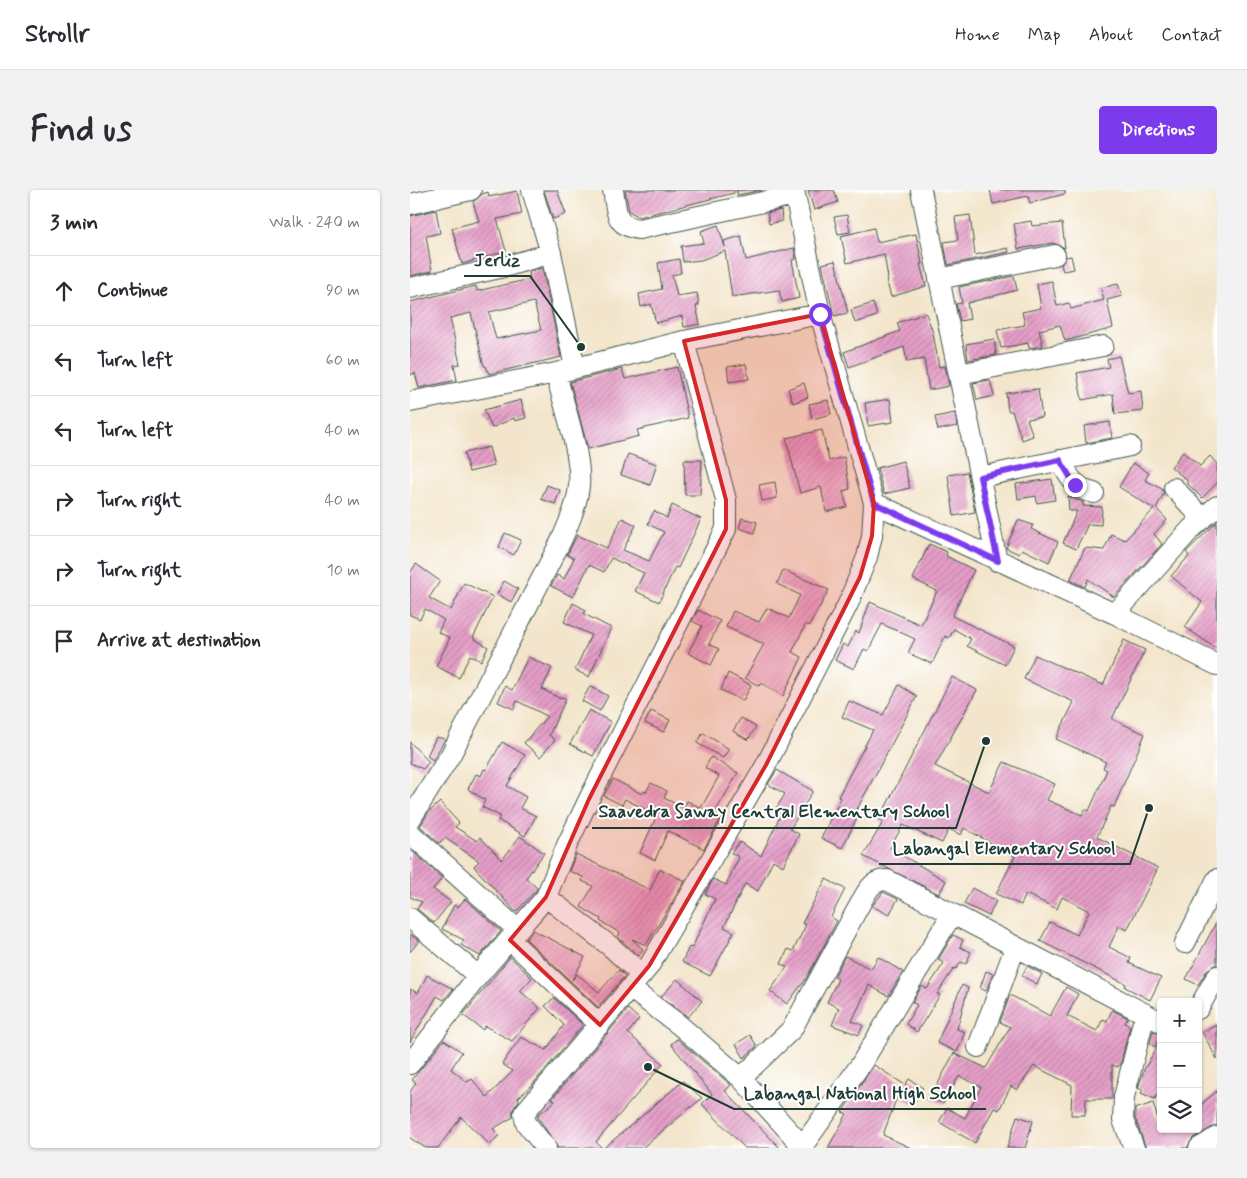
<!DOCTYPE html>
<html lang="en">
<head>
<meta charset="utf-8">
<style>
	:root { --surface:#fff; --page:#f2f2f3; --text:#2b2b33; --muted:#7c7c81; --line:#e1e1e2; --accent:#7c3aed }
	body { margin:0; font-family:Mynerve,sans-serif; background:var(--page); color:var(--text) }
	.controls { position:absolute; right:15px; bottom:15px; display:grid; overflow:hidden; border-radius:5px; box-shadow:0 1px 4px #0004 }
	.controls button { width:45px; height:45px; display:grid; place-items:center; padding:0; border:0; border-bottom:1px solid var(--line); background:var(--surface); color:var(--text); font:25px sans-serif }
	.stop { position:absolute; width:15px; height:15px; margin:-11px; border:4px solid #7c3aed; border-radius:50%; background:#fff }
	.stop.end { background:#7c3aed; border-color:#fff; box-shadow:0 1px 5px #0008 }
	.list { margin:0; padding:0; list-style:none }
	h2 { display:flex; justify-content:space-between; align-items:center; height:65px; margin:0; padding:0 20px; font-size:21px }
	h2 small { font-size:16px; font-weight:400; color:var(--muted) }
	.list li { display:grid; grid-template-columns:32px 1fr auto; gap:15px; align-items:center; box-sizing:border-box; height:70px; padding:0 20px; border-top:1px solid var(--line) }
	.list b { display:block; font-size:19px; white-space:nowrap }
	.list em { font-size:16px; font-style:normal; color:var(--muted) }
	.icon { flex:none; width:28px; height:28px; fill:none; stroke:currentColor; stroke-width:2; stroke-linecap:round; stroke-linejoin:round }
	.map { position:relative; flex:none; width:807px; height:958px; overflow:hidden; border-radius:5px }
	header { display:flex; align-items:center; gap:30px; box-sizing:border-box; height:70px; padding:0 25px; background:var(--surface); border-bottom:1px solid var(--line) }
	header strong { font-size:24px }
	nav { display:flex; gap:28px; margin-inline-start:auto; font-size:18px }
	.intro { display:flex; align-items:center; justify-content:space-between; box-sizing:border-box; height:120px; padding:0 30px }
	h1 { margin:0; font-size:35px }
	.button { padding:12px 22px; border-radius:5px; background:var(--accent); color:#fff; font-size:18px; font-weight:700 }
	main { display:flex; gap:30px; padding:0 30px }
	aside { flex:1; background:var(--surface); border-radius:5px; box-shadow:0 1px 4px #0004 }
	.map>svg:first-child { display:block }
	.building { fill:url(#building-hatch); fill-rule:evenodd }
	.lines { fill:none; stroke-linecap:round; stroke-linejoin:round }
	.minor-casing { stroke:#3f564b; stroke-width:22 }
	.minor { stroke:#fff; stroke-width:20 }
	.route { stroke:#7c3aed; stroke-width:6 }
	.marked { fill:#d62828; fill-opacity:0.2; stroke:#d62828; stroke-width:4; stroke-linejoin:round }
	.leader { fill:none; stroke:#1f3d34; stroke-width:2 }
	.callout-dot { fill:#1f3d34; stroke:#fff; stroke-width:2 }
	.callout-label { font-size:18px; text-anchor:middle; font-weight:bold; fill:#1f3d34; stroke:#fff; stroke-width:4; stroke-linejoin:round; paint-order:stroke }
</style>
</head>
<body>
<header>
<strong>Strollr</strong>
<nav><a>Home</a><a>Map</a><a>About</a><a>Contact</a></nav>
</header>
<div class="intro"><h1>Find us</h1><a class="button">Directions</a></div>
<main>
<aside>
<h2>3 min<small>Walk · 240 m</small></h2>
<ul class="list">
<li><svg class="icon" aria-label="ahead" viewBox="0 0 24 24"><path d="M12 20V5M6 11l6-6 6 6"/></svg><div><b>Continue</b></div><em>90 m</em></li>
<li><svg class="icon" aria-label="left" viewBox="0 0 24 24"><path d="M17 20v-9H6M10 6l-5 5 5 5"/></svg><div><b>Turn left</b></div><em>60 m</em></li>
<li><svg class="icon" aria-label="left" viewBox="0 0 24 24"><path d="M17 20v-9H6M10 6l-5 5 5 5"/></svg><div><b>Turn left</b></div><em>40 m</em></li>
<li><svg class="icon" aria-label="right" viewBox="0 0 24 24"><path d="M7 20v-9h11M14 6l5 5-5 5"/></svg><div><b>Turn right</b></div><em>40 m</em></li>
<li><svg class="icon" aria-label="right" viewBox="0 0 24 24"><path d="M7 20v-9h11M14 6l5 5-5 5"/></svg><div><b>Turn right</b></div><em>10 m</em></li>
<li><svg class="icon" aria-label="arrive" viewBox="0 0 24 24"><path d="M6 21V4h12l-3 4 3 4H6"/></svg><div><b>Arrive at destination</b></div></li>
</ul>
</aside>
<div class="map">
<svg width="807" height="958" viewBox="0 0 807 958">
	<defs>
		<pattern id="building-hatch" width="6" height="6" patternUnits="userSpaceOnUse" patternTransform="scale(1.25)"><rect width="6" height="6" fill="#e69ec8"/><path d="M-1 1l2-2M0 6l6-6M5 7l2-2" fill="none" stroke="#ba82a3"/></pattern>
	</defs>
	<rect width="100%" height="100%" fill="#fff"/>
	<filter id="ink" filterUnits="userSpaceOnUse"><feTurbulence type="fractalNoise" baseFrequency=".02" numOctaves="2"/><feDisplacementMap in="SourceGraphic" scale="10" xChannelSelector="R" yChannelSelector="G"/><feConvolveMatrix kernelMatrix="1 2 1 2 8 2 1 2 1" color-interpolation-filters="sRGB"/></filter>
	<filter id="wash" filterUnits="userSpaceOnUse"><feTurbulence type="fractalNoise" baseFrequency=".0096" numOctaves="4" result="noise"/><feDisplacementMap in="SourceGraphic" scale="20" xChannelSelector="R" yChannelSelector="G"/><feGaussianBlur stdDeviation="1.12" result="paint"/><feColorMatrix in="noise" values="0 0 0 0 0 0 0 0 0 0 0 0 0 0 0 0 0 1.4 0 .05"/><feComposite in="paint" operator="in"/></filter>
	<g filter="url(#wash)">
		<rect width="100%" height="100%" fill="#f3e5cb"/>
		<g id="blocks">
			<path class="building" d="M134 0H147L156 24 143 29Z
				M215 0H324V3L229 27 219 21Z
				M326 0H352L328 5Z
				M398 0H424L428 12 404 20Z
				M580 0H655V4L620 13 618 6 583 14Z
				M107 1 112 24 87 29 96 61 52 74 42 38 69 31 63 12 72 4 78 2 79 7Z
				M26 20 30 43 16 46 22 81 0 86V26Z
				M371 20 372 31 359 34 357 23Z
				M437 25 440 42 428 44 424 27Z
				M560 25 565 65 598 58 599 62 538 75 534 52 548 50 545 27Z
				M621 31 622 36 652 33 655 58 643 53 608 59 604 34Z
				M308 35 315 57 314 51 331 46 336 70 384 58 386 69 382 70 389 108 372 112 369 100 322 107 315 61 291 70 273 72 271 56 294 53 291 41Z
				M464 38 467 52 506 44 512 74H510L516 96 481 107 476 89 478 88 474 64 437 73 431 46Z
				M661 66 664 79 653 81 651 75 656 67Z
				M269 69 271 83 262 85 267 106 287 103 289 115 286 116 290 134 274 137 272 126 246 133 241 114 231 117 229 104 252 99 248 73Z
				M425 71 438 123 424 126 412 74Z
				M132 78 151 167 79 184 76 176H74L61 123 40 128 50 174 44 175 47 190 9 198 5 183 0 185V112L66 96 67 101 120 89 119 82ZM124 112 131 140 86 149 79 122Z
				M604 86 607 100 557 113 560 129 550 131 546 114 552 113 549 97Z
				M642 91 647 116 659 113 661 119 694 110 691 98 708 94 712 106 697 110 703 138 655 151 650 135 629 140 633 156 619 158 618 153 591 158 587 140 615 135 612 122 631 118 627 94Z
				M463 113 467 126 445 133 441 120Z
				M516 123 523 143 529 177 535 176 539 196 519 200 514 169 497 172 494 157 439 177 434 162 490 141 487 133Z
				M584 149 586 165 558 170 556 154Z
				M709 166 718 203 731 201 733 221 705 224 703 204 672 210 667 183 699 177 697 169Z
				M336 174 339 189 319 192 317 177Z
				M267 177 278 228 227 240 229 246 178 259 160 192 212 179 215 189Z
				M580 190 584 206 567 210 563 193Z
				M394 193 398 207 383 213 378 199Z
				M628 199 632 227 617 229 623 246 612 250 602 221H598L596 203Z
				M480 209 483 232 458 236 455 213Z
				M111 210 116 228 105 231 104 228 82 238 74 220Z
				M418 210 421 224 402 229 399 214Z
				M545 223 547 236 528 240 525 227Z
				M700 232 702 248 676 253 674 236Z
				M412 240 419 271 434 267 440 299 433 301 437 317 416 322 411 297 390 303 376 248Z
				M79 257 84 276 59 282 54 263Z
				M773 262 790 276 800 266 807 274V293L792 308 777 293V290L761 277Z
				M218 264 247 274 240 295 211 285Z
				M274 270H292L290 305H275Z
				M493 271 500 298 474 304 467 278Z
				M723 273 739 283 735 290 752 299 754 303 746 318 757 330 744 344 752 354 704 407 678 389 675 397 660 390 675 358 694 360 701 344 715 350 744 319 709 297Z
				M557 282 565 322 544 326 538 285Z
				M642 289 645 310 627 313 626 306 608 309 606 294Z
				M365 292 367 308 352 311 349 295Z
				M137 295 150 300 145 314 131 309Z
				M658 306 673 312V316L692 317 691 335 678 334 666 359 653 353 667 321H659Z
				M262 315 291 329 268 378 265 377 249 412 225 401 234 383 201 368 194 382 179 375 163 407 141 396 147 385 154 389 164 368 157 365 167 345 197 358 212 328 226 335 213 360 239 371 254 342 238 334 244 321 257 328Z
				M332 328 347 332 344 343 329 338Z
				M608 330 623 335 621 339 648 352 639 372 612 359 609 364 596 358Z
				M807 332V459L775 437 792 412 761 386 779 366 776 362Z
				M95 343 111 350 104 365 89 357Z
				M519 354 537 362 536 366 564 380 542 426 604 456 595 475 557 456 561 449 544 439 539 448 535 446 522 474 498 463 505 449 472 434 458 461 454 459 444 479 425 470 433 454 438 457 446 441 449 443 460 412 511 435 527 401 503 389Z
				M6 374 30 391 19 408 41 420 54 393 83 407 63 448 78 457 71 471 60 465 49 488 26 476 40 448 28 442 34 430 15 419 10 429 0 425V383Z
				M373 380 419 400 399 436 396 434 382 462 392 467 373 506 351 493 349 496 335 488 354 454 316 437 323 421 349 432 357 418 379 428 390 405 367 394Z
				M94 391 108 399 101 412 87 404Z
				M163 413 176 420 174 424 201 438 179 487 165 480 181 445 154 432Z
				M288 420 310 431 299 454 309 459 301 475 278 463 292 436 282 431Z
				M714 450 735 460 702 529 735 544 704 617 701 616 687 647 748 678 717 740 709 736 699 757 721 768 719 773 751 788 740 810 715 797 716 794 630 751 640 732 667 745 679 721 652 707 647 719 616 704 611 715 586 704 605 666 554 638 551 645 539 639 532 653 493 635 480 658 536 691 529 704 453 666 473 632 469 630 542 487 567 500 525 576 579 602 594 572 645 594 637 610 672 625 675 619 679 621 697 580 693 578 696 572 646 549 664 512 614 489 625 465 693 495Z
				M118 467 142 478 132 499 151 509 153 507 156 509 139 545 145 550 130 567 114 553 137 526 107 511 104 519 88 512 95 496 102 500Z
				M318 483 341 495 333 511 311 500Z
				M489 495 507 506 445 623 449 624 432 658 411 648 431 608 428 607 463 540 432 527 439 511 473 525Z
				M180 496 198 506 190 521 172 511Z
				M179 520 201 532 183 566 160 554Z
				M241 521 260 530 254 542 235 533Z
				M331 528 346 537 338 550 323 541Z
				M293 543 319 559 313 568 287 553Z
				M26 547 35 549 23 570 17 566Z
				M0 552 19 572 13 579 0 573Z
				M92 552 115 565 97 596 116 607 110 618 126 626 115 646 88 630 90 626 72 617 75 610 58 599 66 584 71 586 74 579 76 580Z
				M301 567 328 583 304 624 311 628 294 659 258 641 245 670 230 663 247 625 215 609 212 615 194 606 203 589 232 604 234 601 236 602 241 593 257 601 254 608 274 618 277 611 291 618 309 586 295 578Z
				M367 580 403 601 380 639 389 644 373 676 363 670 348 701 335 694 314 737 324 742 300 786 272 772 279 757 282 758 305 709 295 704 300 695 303 689 316 695 329 667 321 663 330 652 351 666 370 626 364 622 375 604 358 594Z
				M30 612 49 633 45 637 67 651 70 647 92 670 110 646 134 663 116 688 127 698 126 700 106 722 66 679 64 676 69 671 35 648 29 653 10 636 19 622Z
				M0 659 32 688 23 699 41 712 24 733 7 719 12 712 0 707Z
				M166 664 240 700 250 679 275 691 236 755 222 749 233 759 229 766 208 747 210 743 190 731 191 729 171 717 183 696 172 691 173 687 159 681Z
				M416 689 435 699 421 727 427 731 396 789 377 814 360 801 377 777 371 774 378 759 383 761 396 735 392 733Z
				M562 698 586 711 579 726 554 714Z
				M473 702 488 709 479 725 462 716Z
				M55 709 91 741 70 766 51 755 54 750 32 739 44 715 48 717Z
				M807 731V774L797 780 788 795 776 789Z
				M123 740 175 767 162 790 167 784 189 802 209 780 215 786 188 817 116 749Z
				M0 744 9 751 0 762Z
				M543 745 553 750 550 757 561 762 556 774 551 772 546 779 544 778 527 804 530 805 507 842 496 834 507 815 502 812 512 796 517 799 534 773 528 770Z
				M435 766 461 779 468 767 493 782 478 806 459 795 442 831 453 835 449 845 422 835 429 818 417 812 428 789 424 787Z
				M100 767 122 788 110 801 130 818 102 851 75 836 73 840 53 825Z
				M617 776 632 784 627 794 612 786Z
				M576 781 583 784 576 801 570 798Z
				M17 785 43 799 34 810 27 806 0 852V799L8 803Z
				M267 789 292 811 278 827 251 807Z
				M552 795 558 798 547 839 555 842 547 862 527 853Z
				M656 797 668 804 657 826 687 841 693 829 697 831 702 820 718 828 715 833 720 836 711 872 708 877 702 875V909H676L675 925H661L662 895 624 876 607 900 601 896 589 920 584 918 565 953 529 932 537 918 555 928 571 897 549 886 533 914 521 907 544 863 576 878 600 837 590 832 600 805 640 826Z
				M144 808 173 835 122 895 108 908 109 910 103 920V927L83 939 89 945 80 955 51 927 28 958H16L0 948V902L6 893 2 890 34 850 52 862 41 879 57 892 62 889 77 907 103 881 92 874 111 847 136 860 154 835 135 816Z
				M218 819 229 829 218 843 253 874 186 952 192 958H148L127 926 145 911 142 909Z
				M807 835V869L792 842Z
				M743 841 751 844 745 857 740 854Z
				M340 845 347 856 334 868 326 854Z
				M267 849 321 895 315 901 370 958H335L292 914 302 904 261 854Z
				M751 849V895L745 909 731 903 733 900 728 898 734 880Z
				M464 875 495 895 499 889 513 898 503 914 488 904 473 945 501 958H418L437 924 432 922Z
				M273 891 292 908 232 958H194Z
				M807 901V935L783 948 777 958H736L725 928V919L743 913 751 939H788V917Z
				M607 926 623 931 615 958H597Z"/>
		</g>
	</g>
	<g filter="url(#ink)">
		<use href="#blocks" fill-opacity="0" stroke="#3f564b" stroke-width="1"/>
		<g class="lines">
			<defs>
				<path id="minor" d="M122 0 141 63 165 178
					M203 0C207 21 204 36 229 39L385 5
					M511 0 587 371
					M0 14 61 0
					M529 89 645 65
					M0 98 94 77 141 63
					M549 184 693 156
					M0 212 146 183 274 151 410 124
					M650 270C659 287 665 299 684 303
					M570 287 720 256
					M764 298 792 328
					M464 313 705 424 807 475
					M705 424 781 339 807 316
					M0 630 41 564 151 351C159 333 167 315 169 296 172 265 153 214 146 183
					M0 643 108 740
					M136 707 200 756 232 785
					M0 728 68 786
					M100 750 190 835
					M775 753 807 689
					M221 799 268 834 331 888 394 958
					M788 819 807 786
					M568 857 605 758
					M0 874 68 786 136 707 157 655 179 609 316 339V310L274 151
					M331 888 382 839 455 705C461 695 466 690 477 690L751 832
					M392 957 451 874 542 724
					M136 958 116 933 114 923 239 776 356 575 438 414 457 367 462 346 464 313 410 124 384 0
					M724 958 713 930 714 907 735 824
					M789 958 807 947"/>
			</defs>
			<use href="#minor" class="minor-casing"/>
			<use href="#minor" class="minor"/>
		</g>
	</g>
	<g class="lines" filter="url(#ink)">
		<path class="route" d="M410 124 464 313 588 371 570 287 650 270 665 295"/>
	</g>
	<path class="marked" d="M410 124 464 313 462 346 450 387 356 575 239 776 190 835 100 750 136 707 179 609 316 339V310L274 151Z"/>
	<path class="leader" d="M171 157L120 86H54M576 551L546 638H182M739 618L720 674H469M238 877L324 919H576"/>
	<g class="callout-dot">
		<circle cx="171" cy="157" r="5"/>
		<circle cx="576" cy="551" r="5"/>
		<circle cx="739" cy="618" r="5"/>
		<circle cx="238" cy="877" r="5"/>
	</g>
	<g class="callout-label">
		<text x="87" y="76">Jerliz</text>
		<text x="364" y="627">Saavedra Saway Central Elementary School</text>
		<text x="594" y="664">Labangal Elementary School</text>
		<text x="450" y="909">Labangal National High School</text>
	</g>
</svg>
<div class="controls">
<button>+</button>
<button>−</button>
<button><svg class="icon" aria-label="layers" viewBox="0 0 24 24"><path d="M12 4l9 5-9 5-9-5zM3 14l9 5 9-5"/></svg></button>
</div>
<div class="stop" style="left:410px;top:124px"></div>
<div class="stop end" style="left:665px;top:295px"></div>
</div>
</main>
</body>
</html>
